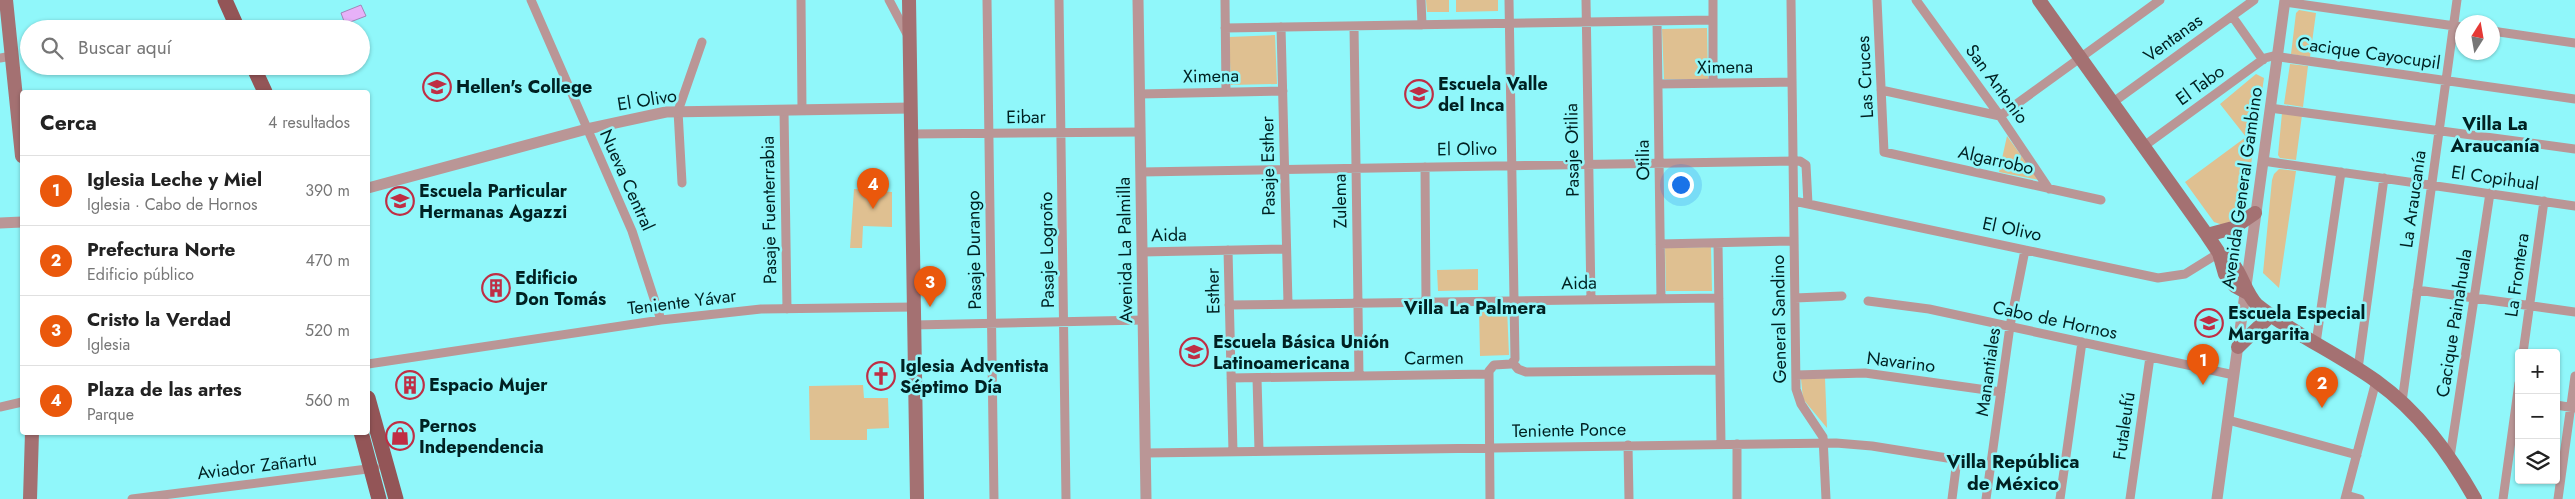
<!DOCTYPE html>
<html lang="es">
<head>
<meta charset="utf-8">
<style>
	:root { --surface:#fff; --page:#f6f6f6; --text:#222; --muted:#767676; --line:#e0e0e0; --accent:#ea580c }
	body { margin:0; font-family:Jost,sans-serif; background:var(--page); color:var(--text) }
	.controls { position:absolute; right:15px; bottom:15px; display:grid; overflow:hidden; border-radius:5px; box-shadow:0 1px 4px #0004 }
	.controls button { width:45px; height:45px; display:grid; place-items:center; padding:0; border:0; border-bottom:1px solid var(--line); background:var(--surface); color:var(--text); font:25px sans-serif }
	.compass { position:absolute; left:2455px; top:15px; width:45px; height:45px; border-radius:50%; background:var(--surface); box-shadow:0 1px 4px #0004; rotate:11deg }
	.you { position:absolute; left:1680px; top:184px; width:18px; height:18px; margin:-12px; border:4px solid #fff; border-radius:50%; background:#1a73e8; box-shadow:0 0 0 8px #1a73e833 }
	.badge { display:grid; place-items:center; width:32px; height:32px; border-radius:50%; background:var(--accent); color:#fff; font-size:16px; font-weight:700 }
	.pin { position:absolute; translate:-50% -41px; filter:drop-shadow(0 1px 2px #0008) }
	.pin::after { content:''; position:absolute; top:26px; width:18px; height:15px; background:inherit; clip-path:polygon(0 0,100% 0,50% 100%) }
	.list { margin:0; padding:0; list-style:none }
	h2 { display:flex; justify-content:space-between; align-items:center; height:65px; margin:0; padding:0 20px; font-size:21px }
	h2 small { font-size:16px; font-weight:400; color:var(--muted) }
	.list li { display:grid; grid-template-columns:32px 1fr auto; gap:15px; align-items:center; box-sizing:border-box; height:70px; padding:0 20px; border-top:1px solid var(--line) }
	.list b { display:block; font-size:19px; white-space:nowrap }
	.list p { margin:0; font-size:16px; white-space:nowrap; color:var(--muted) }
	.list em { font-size:16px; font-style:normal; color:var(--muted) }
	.icon { flex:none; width:28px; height:28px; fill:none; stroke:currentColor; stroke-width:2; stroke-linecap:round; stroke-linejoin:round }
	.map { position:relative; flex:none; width:2575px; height:499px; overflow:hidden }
	.search { position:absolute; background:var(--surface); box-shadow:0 1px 4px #0004; left:20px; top:20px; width:350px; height:55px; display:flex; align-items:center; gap:12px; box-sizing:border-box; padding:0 18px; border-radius:28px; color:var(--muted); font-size:19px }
	.panel { position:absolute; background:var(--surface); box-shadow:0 1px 4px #0004; left:20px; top:90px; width:350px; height:345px; border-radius:5px }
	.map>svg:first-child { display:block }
	.green { fill:#dfc091 }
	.water { fill:#e7b1f8; stroke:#a286b8 }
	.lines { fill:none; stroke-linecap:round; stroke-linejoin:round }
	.minor { stroke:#ba9696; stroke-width:9 }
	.tertiary { stroke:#ba9696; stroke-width:11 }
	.secondary { stroke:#a47172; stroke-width:14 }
	.primary { stroke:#935557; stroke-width:15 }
	.labels { text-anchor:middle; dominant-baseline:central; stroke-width:5; stroke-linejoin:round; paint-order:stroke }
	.street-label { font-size:18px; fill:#002122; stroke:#90f7fa }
	.poi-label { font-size:18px; font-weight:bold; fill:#002122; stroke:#90f7fa; text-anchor:start }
	.neighbourhood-label { font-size:19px; font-weight:bold; fill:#002122; stroke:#90f7fa }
</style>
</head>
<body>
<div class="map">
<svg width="2575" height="499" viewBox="0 0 2575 499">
	<rect width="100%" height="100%" fill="#90f7fa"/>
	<path class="green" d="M1426 0H1449V12H1427Z
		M1456 0H1498V11L1456 12Z
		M2299 10 2316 13 2310 57 2291 54 2296 13Z
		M1707 28 1708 79H1664L1662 29Z
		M1275 35 1277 84 1231 85 1229 37Z
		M2290 64 2308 66 2303 107 2284 104Z
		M2256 74 2264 78 2245 205 2242 216 2223 225 2214 222 2185 182 2246 137 2220 104Z
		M2282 113 2302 115 2296 160 2280 158 2278 155Z
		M2007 136 2039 180 1999 172Z
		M2279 169 2296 171 2279 288 2263 273 2272 180 2274 174Z
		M854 189 892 192V227L863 226 862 248H850Z
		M1711 247 1712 291H1666L1665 248Z
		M1478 269V290L1438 291 1437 270Z
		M1507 307 1509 355 1480 356 1479 309Z
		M1825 378 1827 428 1803 399 1801 379Z
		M863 385 864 398H888L889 428 867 429V440H810L809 386Z"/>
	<path class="water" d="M361 5 366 16 345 24 341 13Z"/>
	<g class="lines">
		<path class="minor" d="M531 0 632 231 661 320
			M801 0 802 110
			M889 0 907 34
			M987 0 994 499
			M1059 0 1066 499
			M1225 0 1226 92
			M1421 0 1422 25
			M1586 0 1591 300
			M1713 0V83
			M1791 0 1796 389 1801 404 1823 437 1826 499
			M1877 0 1884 152 2101 200
			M1916 0 2000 116 2049 189
			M2285 2 2462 27
			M2232 16 2263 60
			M1657 21 1661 299
			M1354 26 1359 376
			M1281 27 1288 304
			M1225 28 1713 20
			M2492 31 2575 43
			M0 58 12 56
			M1658 84 1792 82
			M1881 90 2000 116
			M1140 94 1283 91
			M2112 103 2254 0
			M2270 108 2575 149
			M784 110 787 309
			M2000 116 2160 0
			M911 134 1140 132
			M2144 146 2265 58 2273 56 2575 99
			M2263 161 2575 206
			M1425 167 1426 302
			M1141 172 1800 161 1806 165 1808 204
			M682 183 678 111 702 42
			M1794 201 2158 278 2185 274 2219 253
			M1718 243 1721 444
			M1660 244 1794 241
			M1228 250 1233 452
			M1142 252 1286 249
			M2417 290 2575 312
			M1795 298 1842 296
			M1868 301 1929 309 2234 375
			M1229 305 1719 298
			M914 325 1143 320
			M2316 343 2341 172
			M2523 353 2544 201
			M1513 363 1518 369 1526 372 1720 370
			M368 364 661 320 761 309 914 307
			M2358 369 2384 178
			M1796 375 1865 373 2001 392
			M1231 378 1488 374
			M1257 378 1259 451
			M2402 402 2457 0
			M2556 405 2575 408
			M0 407 22 402
			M2228 420 2357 455
			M1737 444V499
			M1628 445 1629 499
			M1146 453 1836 443 1872 446 1991 465
			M2450 457 2490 193
			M2346 495 2360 499
			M132 499 375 468
			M1490 499 1489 371 1494 365 1511 364 1515 359 1509 0
			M1952 499 1957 460
			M1986 499 2010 326 2025 250
			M2060 499 2082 342
			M2130 499 2150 357
			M2345 499 2376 381
			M2503 499 2519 383
			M2558 499 2575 376"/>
		<path class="tertiary" d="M1138 0 1146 499
			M368 188 587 129 666 112 911 108
			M0 223 22 222
			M2217 499 2285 0"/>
		<path class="secondary" d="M6 0 22 156
			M909 0 917 499
			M2039 0 2207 235 2219 253 2225 274 2235 286 2246 292
			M2207 235 2233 228 2255 213
			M2219 253C2242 264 2241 288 2257 305 2293 334 2337 353 2376 381 2419 412 2449 453 2475 499
			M2238 347 2271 315
			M30 499 32 432"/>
		<path class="primary" d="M225 0 238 29
			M253 66 265 92
			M368 398 396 499
			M361 432 379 499"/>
	</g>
	<defs>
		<symbol id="school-ring" viewBox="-11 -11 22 22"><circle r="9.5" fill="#90f7fa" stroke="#bf2e44" stroke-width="1.5"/><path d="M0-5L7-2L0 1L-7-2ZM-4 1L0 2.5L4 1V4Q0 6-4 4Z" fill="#bf2e44"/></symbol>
		<symbol id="building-ring" viewBox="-11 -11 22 22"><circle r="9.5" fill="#90f7fa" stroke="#bf2e44" stroke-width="1.5"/><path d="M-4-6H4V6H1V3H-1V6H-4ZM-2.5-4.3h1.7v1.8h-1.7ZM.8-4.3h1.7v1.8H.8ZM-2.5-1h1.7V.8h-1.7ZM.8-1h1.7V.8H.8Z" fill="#bf2e44"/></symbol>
		<symbol id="church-ring" viewBox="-11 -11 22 22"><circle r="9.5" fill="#90f7fa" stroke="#bf2e44" stroke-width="1.5"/><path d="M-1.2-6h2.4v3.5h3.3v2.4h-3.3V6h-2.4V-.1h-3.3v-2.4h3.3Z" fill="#bf2e44"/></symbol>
		<symbol id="shop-ring" viewBox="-11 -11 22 22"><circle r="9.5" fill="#90f7fa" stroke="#bf2e44" stroke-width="1.5"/><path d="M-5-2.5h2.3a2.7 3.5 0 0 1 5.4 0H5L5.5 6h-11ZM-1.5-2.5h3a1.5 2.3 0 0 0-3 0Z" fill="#bf2e44"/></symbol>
	</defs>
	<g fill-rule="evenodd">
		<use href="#school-ring" x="421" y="71" width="32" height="32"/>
		<use href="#school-ring" x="1403" y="78" width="32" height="32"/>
		<use href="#school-ring" x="384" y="185" width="32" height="32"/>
		<use href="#building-ring" x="480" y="272" width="32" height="32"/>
		<use href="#school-ring" x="2193" y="307" width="32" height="32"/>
		<use href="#school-ring" x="1178" y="336" width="32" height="32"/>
		<use href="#church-ring" x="865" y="360" width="32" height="32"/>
		<use href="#building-ring" x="394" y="369" width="32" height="32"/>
		<use href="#shop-ring" x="384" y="420" width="32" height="32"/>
	</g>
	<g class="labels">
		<g class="street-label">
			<text transform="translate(2173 38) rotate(-36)">Ventanas</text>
			<text transform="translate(2369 53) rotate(8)">Cacique Cayocupil</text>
			<text transform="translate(1725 67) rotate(-1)">Ximena</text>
			<text transform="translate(1211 76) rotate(-1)">Ximena</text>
			<text transform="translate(1865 77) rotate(-93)">Las Cruces</text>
			<text transform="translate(1997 84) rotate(54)">San Antonio</text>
			<text transform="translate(2200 85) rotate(-36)">El Tabo</text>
			<text transform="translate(647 100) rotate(-9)">El Olivo</text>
			<text transform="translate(1026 117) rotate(-1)">Eibar</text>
			<text transform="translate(1467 149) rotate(-1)">El Olivo</text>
			<text transform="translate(1572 150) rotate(-91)">Pasaje Otilia</text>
			<text transform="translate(1643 160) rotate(-91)">Otilia</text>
			<text transform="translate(1996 160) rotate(13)">Algarrobo</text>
			<text transform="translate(1268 166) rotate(-91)">Pasaje Esther</text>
			<text transform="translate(2495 178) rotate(8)">El Copihual</text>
			<text transform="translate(627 180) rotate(66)">Nueva Central</text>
			<text transform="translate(2242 188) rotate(-82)">Avenida General Gambino</text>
			<text transform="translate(2413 199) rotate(-82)">La Araucanía</text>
			<text transform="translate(1340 201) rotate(-91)">Zulema</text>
			<text transform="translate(769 210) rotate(-91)">Pasaje Fuenterrabia</text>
			<text transform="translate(2012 229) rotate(12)">El Olivo</text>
			<text transform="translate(1169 235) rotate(-1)">Aida</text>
			<text transform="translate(974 250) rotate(-91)">Pasaje Durango</text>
			<text transform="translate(1047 250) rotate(-91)">Pasaje Logroño</text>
			<text transform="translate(1125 250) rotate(-91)">Avenida La Palmilla</text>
			<text transform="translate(2517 275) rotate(-82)">La Frontera</text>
			<text transform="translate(1579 283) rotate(-1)">Aida</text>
			<text transform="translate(1213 291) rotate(-91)">Esther</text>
			<text transform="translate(682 302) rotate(-7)">Teniente Yávar</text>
			<text transform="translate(1779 319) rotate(-91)">General Sandino</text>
			<text transform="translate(2055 320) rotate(12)">Cabo de Hornos</text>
			<text transform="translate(2454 323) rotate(-81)">Cacique Painahuala</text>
			<text transform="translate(1434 358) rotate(-1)">Carmen</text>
			<text transform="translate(1901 362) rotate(7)">Navarino</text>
			<text transform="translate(1988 372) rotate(-82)">Manantiales</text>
			<text transform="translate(2124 426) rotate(-82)">Futaleufú</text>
			<text transform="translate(1569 430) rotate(-1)">Teniente Ponce</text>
			<text transform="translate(257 466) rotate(-7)">Aviador Zañartu</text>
		</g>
		<g class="poi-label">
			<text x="1438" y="84">Escuela Valle<tspan x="1438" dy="21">del Inca</tspan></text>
			<text x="456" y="87">Hellen's College</text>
			<text x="419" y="191">Escuela Particular<tspan x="419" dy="21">Hermanas Agazzi</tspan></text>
			<text x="515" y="278">Edificio<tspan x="515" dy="21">Don Tomás</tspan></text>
			<text x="2228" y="313">Escuela Especial<tspan x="2228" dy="21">Margarita</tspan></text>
			<text x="1213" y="342">Escuela Básica Unión<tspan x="1213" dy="21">Latinoamericana</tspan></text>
			<text x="900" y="366">Iglesia Adventista<tspan x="900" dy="21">Séptimo Día</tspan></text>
			<text x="429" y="385">Espacio Mujer</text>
			<text x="419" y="426">Pernos<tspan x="419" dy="21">Independencia</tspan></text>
		</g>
		<g class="neighbourhood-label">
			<text x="2495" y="123">Villa La<tspan x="2495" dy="22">Araucanía</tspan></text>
			<text x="1475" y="307">Villa La Palmera</text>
			<text x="2013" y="461">Villa República<tspan x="2013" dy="22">de México</tspan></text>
		</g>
	</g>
</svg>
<div class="controls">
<button>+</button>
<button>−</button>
<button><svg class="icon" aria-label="layers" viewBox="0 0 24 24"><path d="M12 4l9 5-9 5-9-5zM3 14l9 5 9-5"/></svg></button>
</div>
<svg class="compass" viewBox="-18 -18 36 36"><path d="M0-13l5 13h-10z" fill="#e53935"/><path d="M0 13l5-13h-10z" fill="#767676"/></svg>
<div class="you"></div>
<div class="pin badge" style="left:2203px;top:385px">1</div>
<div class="pin badge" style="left:2322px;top:408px">2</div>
<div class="pin badge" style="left:930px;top:307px">3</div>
<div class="pin badge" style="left:873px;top:209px">4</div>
<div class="search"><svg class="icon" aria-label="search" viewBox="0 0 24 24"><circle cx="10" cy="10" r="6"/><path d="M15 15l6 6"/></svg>Buscar aquí</div>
<section class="panel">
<h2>Cerca<small>4 resultados</small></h2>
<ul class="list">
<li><span class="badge">1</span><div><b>Iglesia Leche y Miel</b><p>Iglesia · Cabo de Hornos</p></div><em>390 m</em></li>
<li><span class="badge">2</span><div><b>Prefectura Norte</b><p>Edificio público</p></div><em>470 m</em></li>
<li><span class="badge">3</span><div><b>Cristo la Verdad</b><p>Iglesia</p></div><em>520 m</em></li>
<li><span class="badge">4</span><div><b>Plaza de las artes</b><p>Parque</p></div><em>560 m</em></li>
</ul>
</section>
</div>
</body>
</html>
